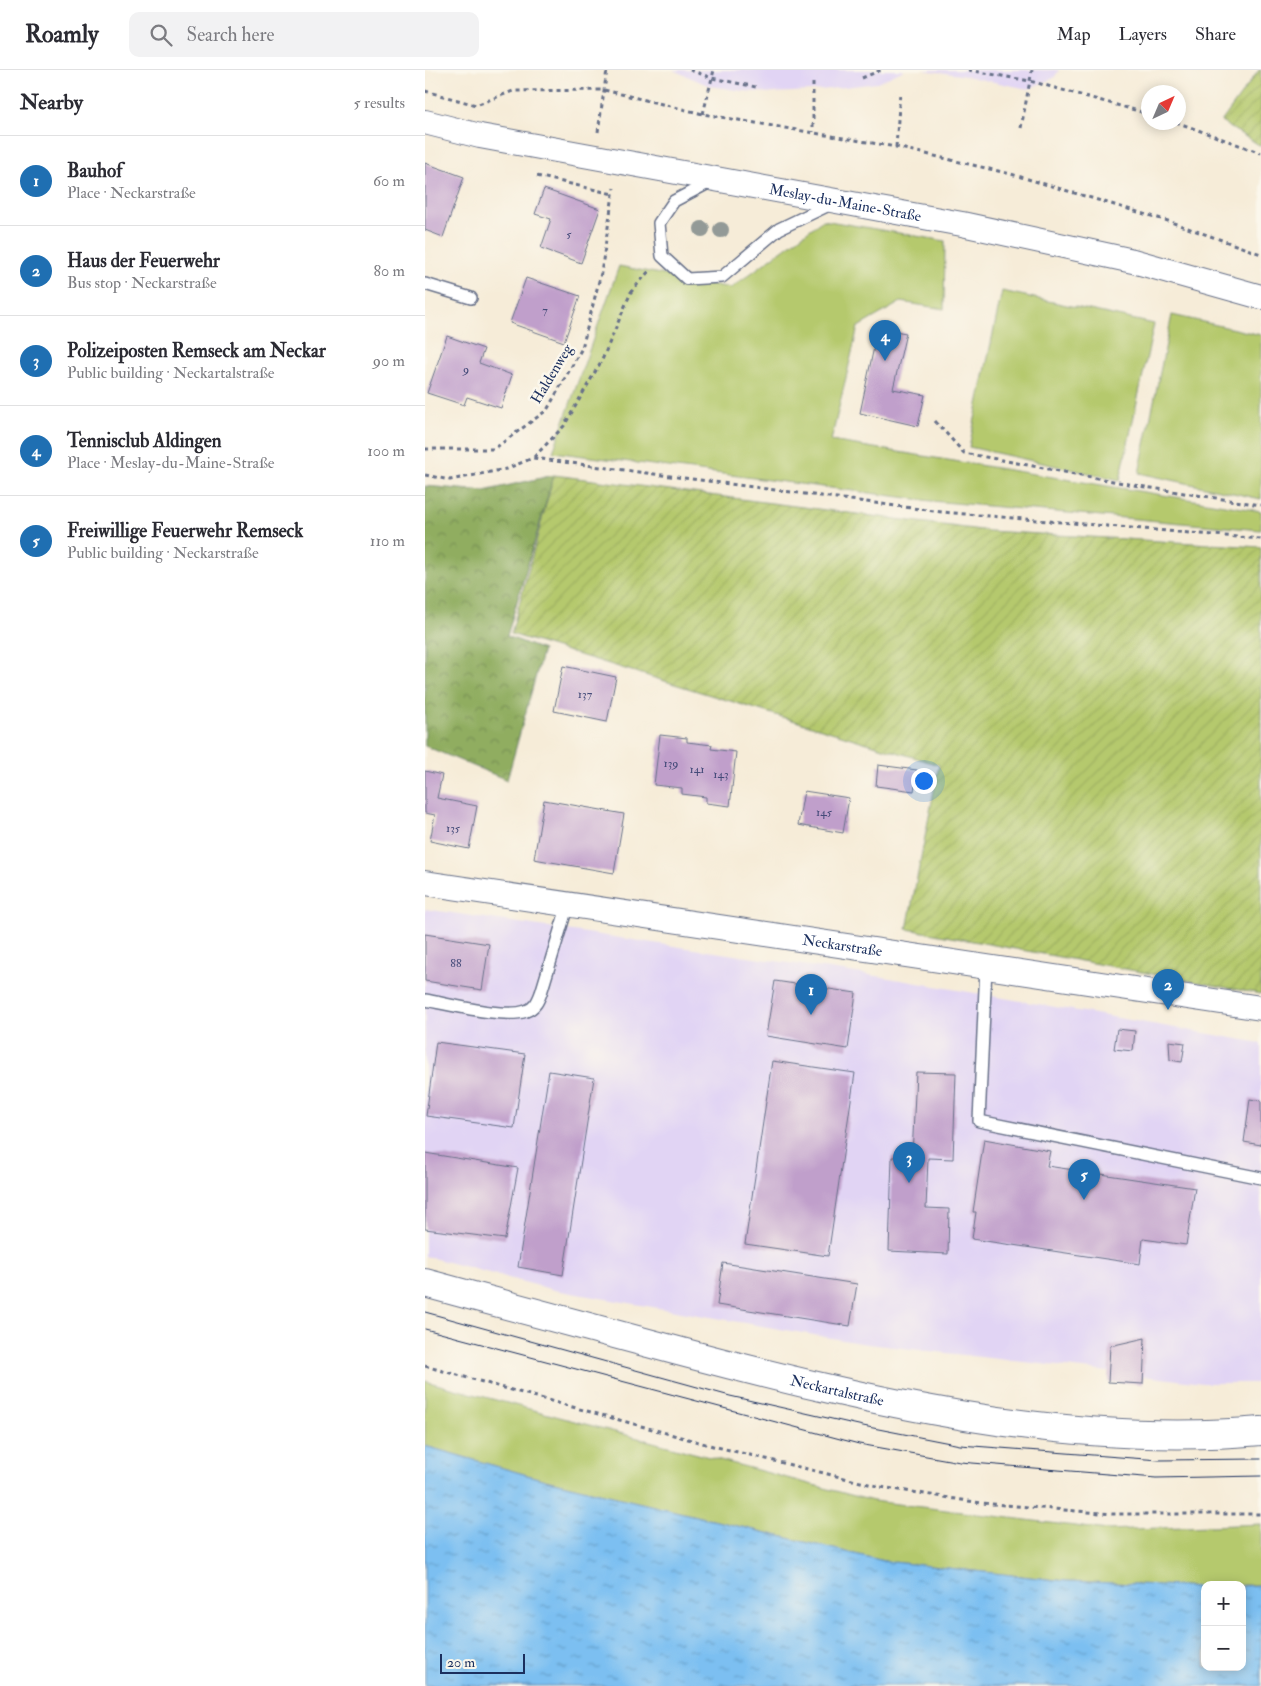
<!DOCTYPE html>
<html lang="en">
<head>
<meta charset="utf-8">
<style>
	:root { --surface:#fff; --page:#f2f2f3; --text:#2b2b33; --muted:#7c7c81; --line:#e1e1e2; --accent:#1f6fb2 }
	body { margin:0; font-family:"IM FELL Double Pica",serif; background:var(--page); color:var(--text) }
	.controls { position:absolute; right:15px; bottom:15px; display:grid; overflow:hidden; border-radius:10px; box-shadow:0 2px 12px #0003 }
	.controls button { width:45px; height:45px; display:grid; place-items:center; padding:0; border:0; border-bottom:1px solid var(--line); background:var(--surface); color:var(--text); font:25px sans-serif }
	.compass { position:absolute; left:716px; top:15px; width:45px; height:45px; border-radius:50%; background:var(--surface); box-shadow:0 2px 12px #0003; rotate:44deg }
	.scale { position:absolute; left:15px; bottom:12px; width:85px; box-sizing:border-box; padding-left:5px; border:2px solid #1b2f5e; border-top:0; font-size:14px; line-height:18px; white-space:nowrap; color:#1b2f5e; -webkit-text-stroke:4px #fbf7ec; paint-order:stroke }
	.you { position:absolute; left:498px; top:710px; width:18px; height:18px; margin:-12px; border:4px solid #fff; border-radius:50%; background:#1a73e8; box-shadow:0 0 0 8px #1a73e833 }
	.badge { display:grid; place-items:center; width:32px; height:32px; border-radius:50%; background:var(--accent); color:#fff; font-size:16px; font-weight:700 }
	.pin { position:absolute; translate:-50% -41px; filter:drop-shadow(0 1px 2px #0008) }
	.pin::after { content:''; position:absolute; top:26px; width:18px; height:15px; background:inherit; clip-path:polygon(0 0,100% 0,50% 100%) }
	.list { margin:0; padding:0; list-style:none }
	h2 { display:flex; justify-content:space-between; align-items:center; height:65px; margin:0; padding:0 20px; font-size:21px }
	h2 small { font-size:16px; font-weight:400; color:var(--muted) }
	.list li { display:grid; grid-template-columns:32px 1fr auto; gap:15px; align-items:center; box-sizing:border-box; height:90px; padding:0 20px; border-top:1px solid var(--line) }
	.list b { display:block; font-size:19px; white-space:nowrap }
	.list p { margin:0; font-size:16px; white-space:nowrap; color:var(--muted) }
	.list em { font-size:16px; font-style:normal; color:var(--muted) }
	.icon { flex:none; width:28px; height:28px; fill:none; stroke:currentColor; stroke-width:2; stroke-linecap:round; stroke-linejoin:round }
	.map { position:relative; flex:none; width:836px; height:1616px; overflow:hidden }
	header { display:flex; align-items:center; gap:30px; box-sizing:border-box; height:70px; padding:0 25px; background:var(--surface); border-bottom:1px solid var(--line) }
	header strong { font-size:24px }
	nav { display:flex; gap:28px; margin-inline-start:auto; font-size:18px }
	.search { width:350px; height:45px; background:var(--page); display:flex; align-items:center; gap:12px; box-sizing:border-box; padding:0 18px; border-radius:10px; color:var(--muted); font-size:19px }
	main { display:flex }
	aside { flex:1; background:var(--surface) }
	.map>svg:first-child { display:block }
	.built { fill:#e1d4f4 }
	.grass { fill:#b5c96d; stroke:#687c66 }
	.forest { fill:url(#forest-crowns); stroke:#566e5f }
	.garden { fill:url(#garden-furrows); stroke:#687c66 }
	.water { fill:url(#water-ripples); stroke:#4b77a8 }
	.building { fill:#c09fcb }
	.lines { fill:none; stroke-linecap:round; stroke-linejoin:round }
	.service-casing { stroke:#687189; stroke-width:14 }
	.minor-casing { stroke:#687189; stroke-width:26 }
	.secondary-casing { stroke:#687189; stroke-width:30 }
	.path { stroke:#687189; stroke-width:3; stroke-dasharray:4 4; stroke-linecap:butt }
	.service { stroke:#fff; stroke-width:11 }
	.minor { stroke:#fff; stroke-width:24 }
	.secondary { stroke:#fff; stroke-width:28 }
	.tram { stroke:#1b2f5e; stroke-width:1 }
	.tree { fill:#939a97 }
	.labels { text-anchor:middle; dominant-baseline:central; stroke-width:5; stroke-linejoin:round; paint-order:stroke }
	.number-label { font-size:12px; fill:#444b79 }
	.street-label { font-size:15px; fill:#1b2f5e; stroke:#fbf7ec }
</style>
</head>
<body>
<header>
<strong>Roamly</strong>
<div class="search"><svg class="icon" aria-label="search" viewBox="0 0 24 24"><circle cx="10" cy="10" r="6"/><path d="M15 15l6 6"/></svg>Search here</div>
<nav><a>Map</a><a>Layers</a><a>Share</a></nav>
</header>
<main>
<aside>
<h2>Nearby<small>5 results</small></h2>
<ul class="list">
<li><span class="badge">1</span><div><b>Bauhof</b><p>Place · Neckarstraße</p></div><em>60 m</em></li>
<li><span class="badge">2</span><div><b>Haus der Feuerwehr</b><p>Bus stop · Neckarstraße</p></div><em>80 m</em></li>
<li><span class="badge">3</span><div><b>Polizeiposten Remseck am Neckar</b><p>Public building · Neckartalstraße</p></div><em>90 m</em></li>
<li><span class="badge">4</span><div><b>Tennisclub Aldingen</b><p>Place · Meslay-du-Maine-Straße</p></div><em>100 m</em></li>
<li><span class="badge">5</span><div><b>Freiwillige Feuerwehr Remseck</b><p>Public building · Neckarstraße</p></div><em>110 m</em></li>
</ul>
</aside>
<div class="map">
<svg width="836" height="1616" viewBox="0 0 836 1616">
	<defs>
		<pattern id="forest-crowns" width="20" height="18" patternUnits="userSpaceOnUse" patternTransform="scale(1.25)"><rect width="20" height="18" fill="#90ad60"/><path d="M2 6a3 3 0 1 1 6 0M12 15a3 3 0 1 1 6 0" fill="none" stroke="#758d52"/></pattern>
		<pattern id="garden-furrows" width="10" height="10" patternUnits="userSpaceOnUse" patternTransform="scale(1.25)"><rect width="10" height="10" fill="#b5c96d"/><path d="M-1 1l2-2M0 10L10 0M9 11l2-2" fill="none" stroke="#9bad61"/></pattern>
		<pattern id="water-ripples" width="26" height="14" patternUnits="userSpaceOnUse" patternTransform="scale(1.25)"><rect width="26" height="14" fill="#7bbff1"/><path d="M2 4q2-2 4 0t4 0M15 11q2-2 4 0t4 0" fill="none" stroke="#649cc6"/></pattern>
	</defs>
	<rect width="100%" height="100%" fill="#fbf7ec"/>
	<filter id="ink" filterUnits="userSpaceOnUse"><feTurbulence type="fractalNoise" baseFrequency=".02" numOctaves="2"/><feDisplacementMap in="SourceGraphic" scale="10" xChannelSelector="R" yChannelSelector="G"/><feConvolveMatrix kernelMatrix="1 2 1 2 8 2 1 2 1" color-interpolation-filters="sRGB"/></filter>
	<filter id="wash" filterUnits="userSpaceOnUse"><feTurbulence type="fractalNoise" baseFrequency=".0096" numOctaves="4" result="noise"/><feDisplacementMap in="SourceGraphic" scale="20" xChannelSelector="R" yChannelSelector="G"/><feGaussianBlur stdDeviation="1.12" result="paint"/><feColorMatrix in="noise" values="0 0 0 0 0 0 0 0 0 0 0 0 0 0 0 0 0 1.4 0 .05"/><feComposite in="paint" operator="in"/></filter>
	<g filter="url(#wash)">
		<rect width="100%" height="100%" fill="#f6ecd8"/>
		<path class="built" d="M248 0H479L452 13 388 21 347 23 317 21 285 16Z
			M498 0H634L629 8 603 19 535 5Z
			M0 839 458 907 836 973V1313H778L435 1273 129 1220 0 1186Z"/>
		<path class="grass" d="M398 150 520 171 519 239 476 232 433 257 406 371 836 441V460L506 431 128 382 194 196 306 218Z
			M577 221 729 254 695 410 544 377Z
			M747 245 836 265V429L714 403Z
			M0 1311 448 1431 682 1460 836 1454V1515H780V1517L641 1511 459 1491 120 1410 0 1376Z"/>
		<path class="forest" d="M129 405 82 566 118 580 82 710 0 676V416L59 421Z"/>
		<path class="garden" d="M834 0H836V76L796 52Z
			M129 405 564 461 836 477V924L482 859 514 695 86 564Z"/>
		<path class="water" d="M0 1376 120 1410 459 1491 641 1511 780 1517V1597H817V1516L836 1515V1616H0Z"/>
		<g id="blocks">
			<path class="building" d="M0 93 39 107 18 167 0 160Z
				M119 119 175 139 156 193 116 178 126 149 110 144Z
				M101 208 155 226 139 272 85 253Z
				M453 258 481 263 468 319 500 325 493 356 435 343Z
				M22 266 59 279 54 293 87 305 76 338 42 327 39 335 2 323Z
				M138 596 191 607 182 652 129 641Z
				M235 665 262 668V672L287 675 286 679 311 682 305 736 281 733V727L257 724V718L229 715Z
				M453 695 492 700 489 721 451 716Z
				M0 701 17 705 12 728 52 736 44 779 5 771 10 745 0 743Z
				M379 721 424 728 418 763 373 755Z
				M119 730 199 744 189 803 109 789Z
				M0 864 64 874 57 920 0 911Z
				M350 911 431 923 423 979 341 966Z
				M692 959 710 961 708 981 689 979Z
				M744 971 760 973 757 992 745 990Z
				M11 972 100 984 89 1058 1 1046Z
				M347 991 430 1003 403 1186 320 1174Z
				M124 1001 169 1008 138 1205 93 1197Z
				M491 1002 531 1003 528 1089 503 1088 501 1138 524 1139 523 1184 464 1181 467 1087H487Z
				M825 1029 836 1031V1075L819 1072Z
				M559 1069 625 1081 622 1096 770 1118 761 1175 718 1169 715 1194 547 1169 551 1142H548Z
				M0 1083 93 1098 80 1169 0 1159Z
				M298 1193 432 1214 425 1256 292 1235Z
				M720 1268 718 1314 683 1312 685 1276Z"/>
		</g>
	</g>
	<g filter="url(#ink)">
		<use href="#blocks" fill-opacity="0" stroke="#687189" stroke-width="1"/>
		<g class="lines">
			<defs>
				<path id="service" d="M287 111 249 131 234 153 237 186 262 209 297 207 354 159 408 133
					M0 214 46 228
					M561 897 554 1051 836 1108
					M0 930C24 934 80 949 101 941 110 938 113 931 116 923L143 834"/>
				<g id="minor">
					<path id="s1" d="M0 52 55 66 537 154 708 191 836 227"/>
					<path id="s2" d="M0 813 836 938"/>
				</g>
				<g id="secondary">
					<path id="s3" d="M0 1213C84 1236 168 1258 253 1281 441 1331 639 1378 836 1361"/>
				</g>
			</defs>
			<use href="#service" class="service-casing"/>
			<use href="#minor" class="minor-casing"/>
			<use href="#secondary" class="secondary-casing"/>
			<path class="path" d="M265 0 287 8 331 17
				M543 0 605 11 724 44
				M437 8 456 0
				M388 13V62
				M0 21 51 35 88 21 179 20 278 44 471 77 586 104 743 151 836 184
				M278 44 289 0
				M751 52 836 83
				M596 58 607 0
				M173 62 182 0
				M471 77 475 22
				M112 106 188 124
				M510 351 539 383 714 416 836 435
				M0 379H69L122 340 157 278 176 203 189 118
				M109 387 139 356 177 290 206 222 224 201
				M0 405 25 410 81 399 108 388 517 442 836 469
				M0 1296 288 1376 456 1417 556 1433 687 1444H836"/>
			<use href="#service" class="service"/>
			<use href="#minor" class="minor"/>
			<use href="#secondary" class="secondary"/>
			<path class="tram" d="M0 1242 305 1326 438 1356 535 1375 734 1390 836 1389
				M0 1259 434 1374 535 1392 731 1408 836 1406"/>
		</g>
		<g class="tree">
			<circle cx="277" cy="159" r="8"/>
			<circle cx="296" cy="160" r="8"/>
		</g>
	</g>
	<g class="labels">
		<g class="number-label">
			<text x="144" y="164">5</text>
			<text x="120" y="240">7</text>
			<text x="41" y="299">9</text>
			<text x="160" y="624">137</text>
			<text x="246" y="693">139</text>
			<text x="272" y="699">141</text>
			<text x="296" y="704">143</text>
			<text x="399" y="742">145</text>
			<text x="28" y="758">135</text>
			<text x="31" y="893">88</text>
		</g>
		<g class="street-label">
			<text stroke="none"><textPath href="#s1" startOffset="428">Meslay-du-Maine-Straße</textPath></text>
			<text transform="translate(127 304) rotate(-59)">Haldenweg</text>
			<text stroke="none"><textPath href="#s2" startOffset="422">Neckarstraße</textPath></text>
			<text stroke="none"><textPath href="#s3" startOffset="426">Neckartalstraße</textPath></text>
		</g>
	</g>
</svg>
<div class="controls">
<button>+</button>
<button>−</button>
</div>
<svg class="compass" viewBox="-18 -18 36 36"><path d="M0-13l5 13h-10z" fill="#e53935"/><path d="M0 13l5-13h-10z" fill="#7c7c81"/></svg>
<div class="scale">20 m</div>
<div class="you"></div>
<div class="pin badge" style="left:386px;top:945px">1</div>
<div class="pin badge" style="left:743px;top:940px">2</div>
<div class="pin badge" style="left:484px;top:1113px">3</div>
<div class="pin badge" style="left:460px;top:291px">4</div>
<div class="pin badge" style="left:659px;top:1130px">5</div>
</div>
</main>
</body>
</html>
